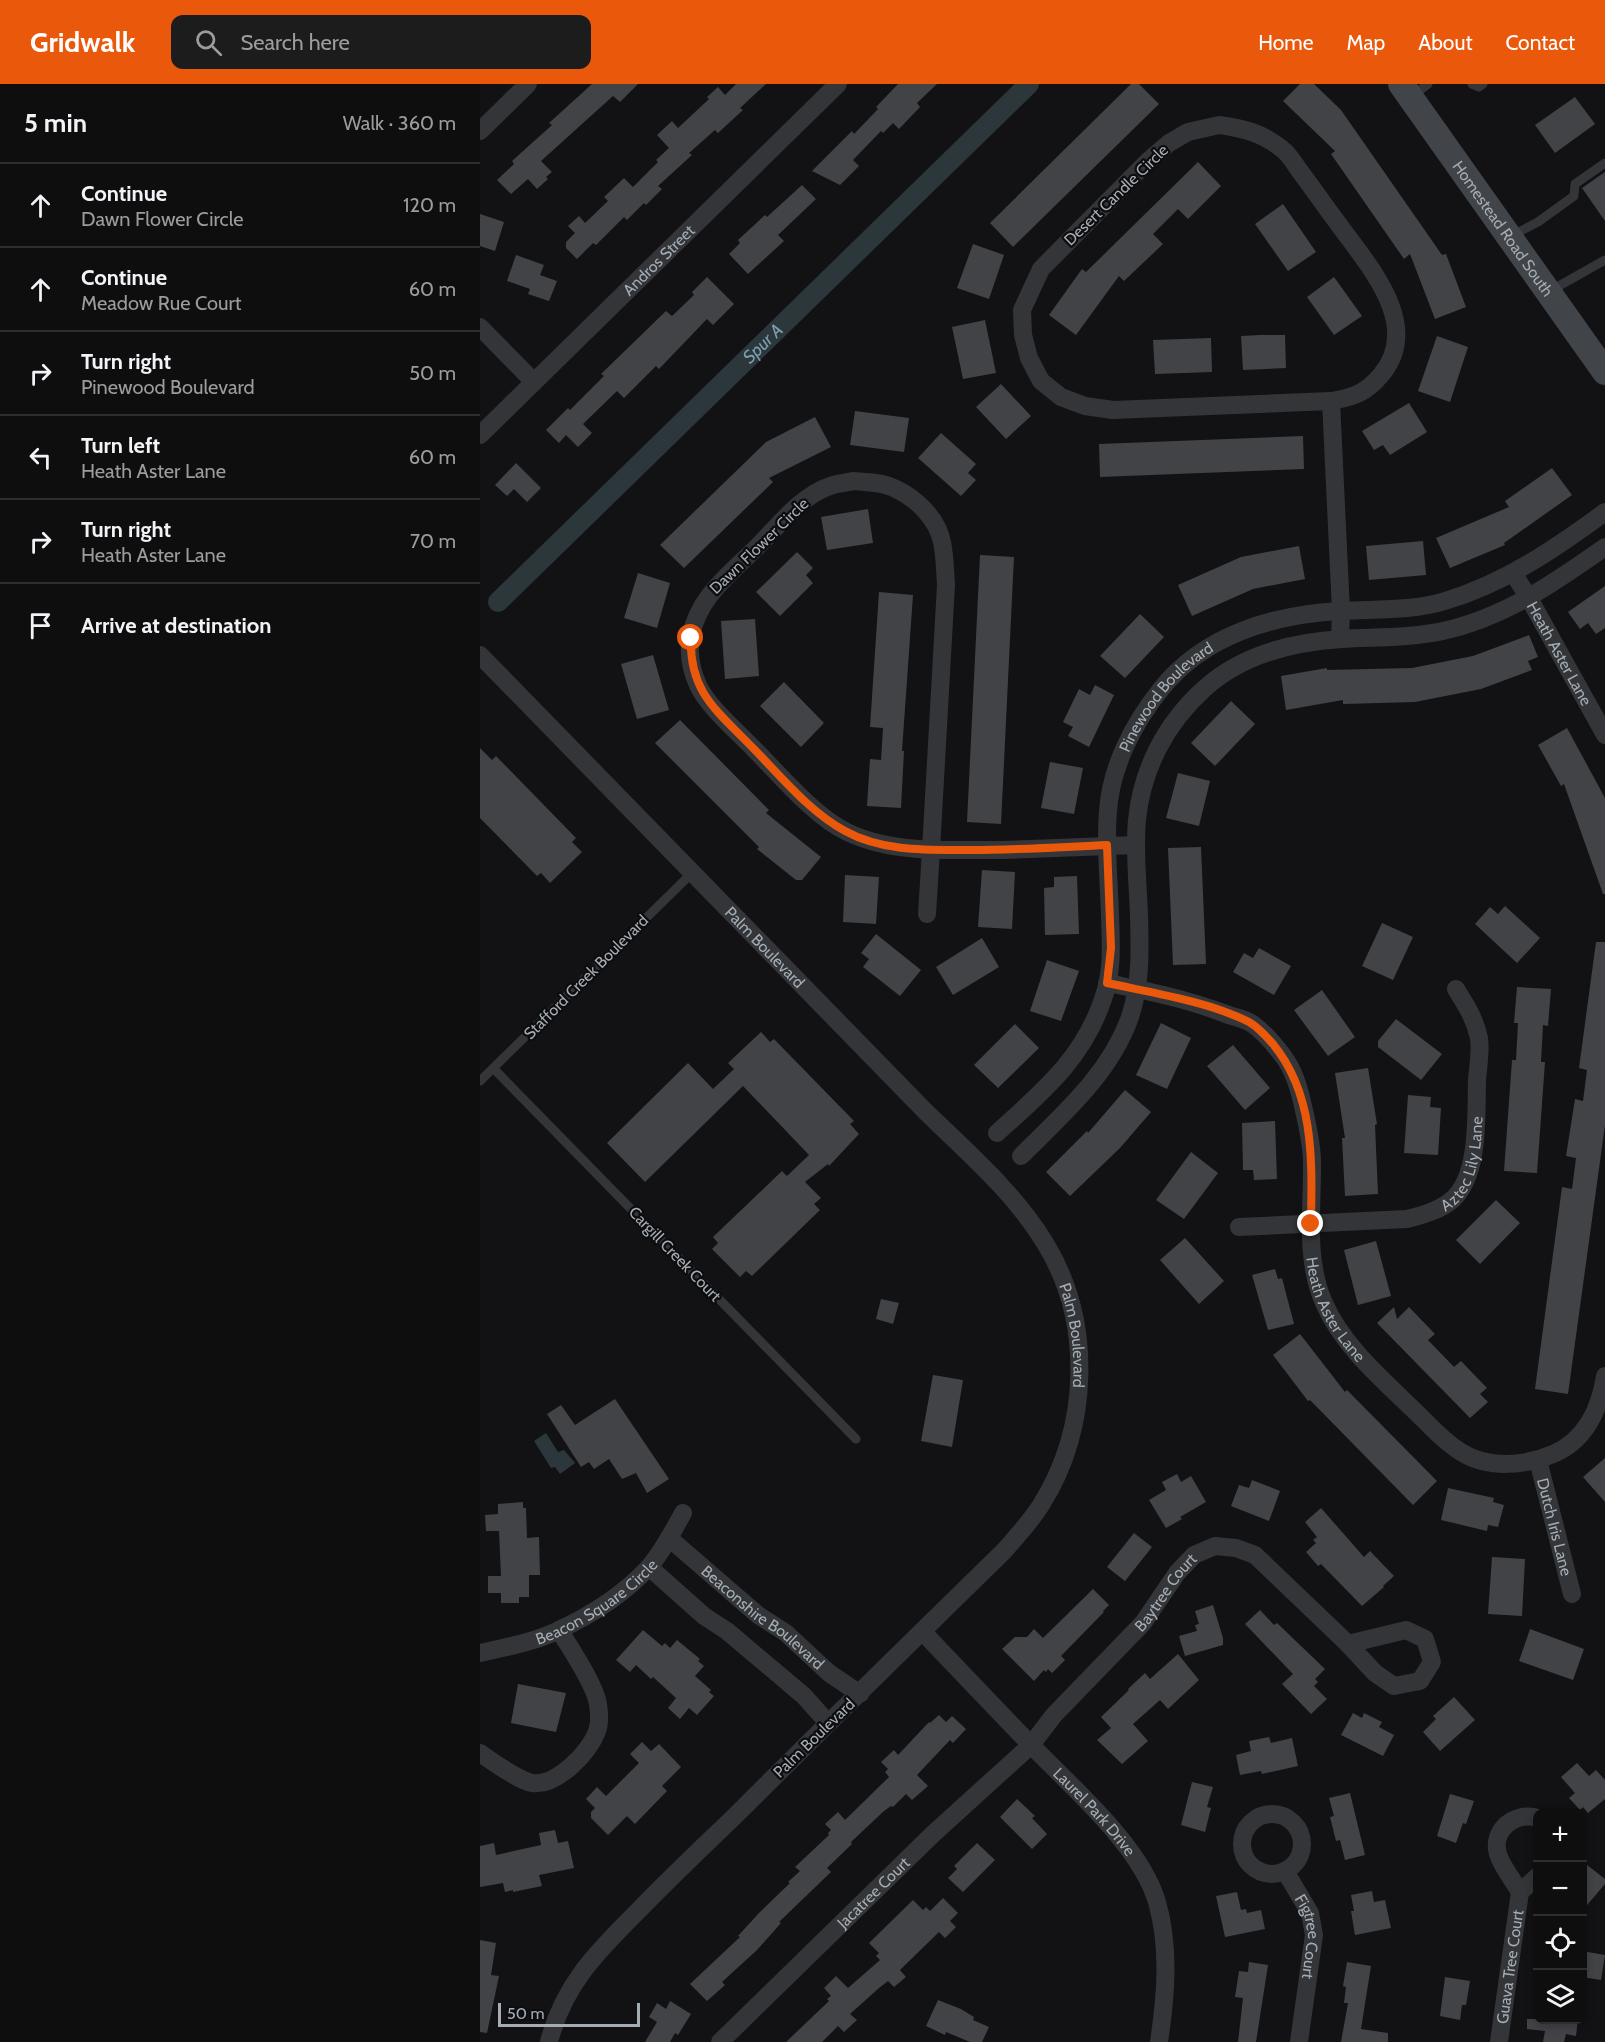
<!DOCTYPE html>
<html lang="en">
<head>
<meta charset="utf-8">
<style>
	:root { --surface:#0e0e0f; --page:#1c1c1d; --text:#f1f3f6; --muted:#9b9c9e; --line:#2e2e2f; --accent:#ea580c }
	body { margin:0; font-family:Cabin,sans-serif; background:var(--page); color:var(--text) }
	.controls { position:absolute; right:18px; bottom:18px; display:grid; overflow:hidden; border-radius:12px; box-shadow:0 3px 9px #0003 }
	.controls button { width:54px; height:54px; display:grid; place-items:center; padding:0; border:0; border-bottom:2px solid var(--line); background:var(--surface); color:var(--text); font:30px sans-serif }
	.scale { position:absolute; left:18px; bottom:15px; width:142px; box-sizing:border-box; padding-left:6px; border:3px solid #a4acb4; border-top:0; font-size:16px; line-height:21px; white-space:nowrap; color:#a4acb4; -webkit-text-stroke:4px #0d0d0f; paint-order:stroke }
	.stop { position:absolute; width:18px; height:18px; margin:-14px; border:4px solid #ea580c; border-radius:50%; background:#fff }
	.stop.end { background:#ea580c; border-color:#fff; box-shadow:0 2px 6px #0008 }
	.list { margin:0; padding:0; list-style:none }
	h2 { display:flex; justify-content:space-between; align-items:center; height:78px; margin:0; padding:0 24px; font-size:26px }
	h2 small { font-size:20px; font-weight:400; color:var(--muted) }
	.list li { display:grid; grid-template-columns:39px 1fr auto; gap:18px; align-items:center; box-sizing:border-box; height:84px; padding:0 24px; border-top:2px solid var(--line) }
	.list b { display:block; font-size:22px; white-space:nowrap }
	.list p { margin:0; font-size:20px; white-space:nowrap; color:var(--muted) }
	.list em { font-size:20px; font-style:normal; color:var(--muted) }
	.icon { flex:none; width:33px; height:33px; fill:none; stroke:currentColor; stroke-width:2; stroke-linecap:round; stroke-linejoin:round }
	.map { position:relative; flex:none; width:1125px; height:1958px; overflow:hidden }
	header { display:flex; align-items:center; gap:36px; box-sizing:border-box; height:84px; padding:0 30px; background:var(--accent); color:#fff }
	header strong { font-size:28px }
	nav { display:flex; gap:33px; margin-inline-start:auto; font-size:21px }
	.search { width:420px; height:54px; background:var(--page); display:flex; align-items:center; gap:15px; box-sizing:border-box; padding:0 21px; border-radius:12px; color:var(--muted); font-size:22px }
	main { display:flex }
	aside { flex:1; background:var(--surface) }
	.map>svg:first-child { display:block }
	.water { fill:#2c373c }
	.lines { fill:none; stroke-linecap:round; stroke-linejoin:round }
	.canal { stroke:#2c373c; stroke-width:20 }
	.building { fill:#414347 }
	.service { stroke:#333538; stroke-width:9 }
	.minor { stroke:#333538; stroke-width:18 }
	.secondary { stroke:#414448; stroke-width:26 }
	.route { stroke:#ea580c; stroke-width:8 }
	.labels { text-anchor:middle; dominant-baseline:central; stroke-width:4.5; stroke-linejoin:round; paint-order:stroke }
	.street-label { font-size:16px; fill:#a4acb4; stroke:#0d0d0f }
	.water-label { font-size:18px; font-style:italic; fill:#7c9fae; stroke:#0d0d0f }
</style>
</head>
<body>
<header>
<strong>Gridwalk</strong>
<div class="search"><svg class="icon" aria-label="search" viewBox="0 0 24 24"><circle cx="10" cy="10" r="6"/><path d="M15 15l6 6"/></svg>Search here</div>
<nav><a>Home</a><a>Map</a><a>About</a><a>Contact</a></nav>
</header>
<main>
<aside>
<h2>5 min<small>Walk · 360 m</small></h2>
<ul class="list">
<li><svg class="icon" aria-label="ahead" viewBox="0 0 24 24"><path d="M12 20V5M6 11l6-6 6 6"/></svg><div><b>Continue</b><p>Dawn Flower Circle</p></div><em>120 m</em></li>
<li><svg class="icon" aria-label="ahead" viewBox="0 0 24 24"><path d="M12 20V5M6 11l6-6 6 6"/></svg><div><b>Continue</b><p>Meadow Rue Court</p></div><em>60 m</em></li>
<li><svg class="icon" aria-label="right" viewBox="0 0 24 24"><path d="M7 20v-9h11M14 6l5 5-5 5"/></svg><div><b>Turn right</b><p>Pinewood Boulevard</p></div><em>50 m</em></li>
<li><svg class="icon" aria-label="left" viewBox="0 0 24 24"><path d="M17 20v-9H6M10 6l-5 5 5 5"/></svg><div><b>Turn left</b><p>Heath Aster Lane</p></div><em>60 m</em></li>
<li><svg class="icon" aria-label="right" viewBox="0 0 24 24"><path d="M7 20v-9h11M14 6l5 5-5 5"/></svg><div><b>Turn right</b><p>Heath Aster Lane</p></div><em>70 m</em></li>
<li><svg class="icon" aria-label="arrive" viewBox="0 0 24 24"><path d="M6 21V4h12l-3 4 3 4H6"/></svg><div><b>Arrive at destination</b></div></li>
</ul>
</aside>
<div class="map">
<svg width="1125" height="1958" viewBox="0 0 1125 1958">
	<rect width="100%" height="100%" fill="#121214"/>
	<path class="water" d="M66 1349 78 1368 84 1366 95 1379 80 1390 75 1383 71 1384 54 1357Z"/>
	<g class="lines">
		<path class="canal" id="s1" d="M18 518 549 0"/>
	</g>
	<path class="building" d="M112 0H158L140 18 133 12 61 77 72 88 66 93 68 95 57 105 48 95 31 110 17 96 34 80 32 77 72 41 69 39Z
		M256 0H286L260 24 263 26 238 49 235 46 209 69 212 71 178 102 182 105 166 121 164 119 147 136 144 133 116 161 113 159 97 175 86 164V158L95 149 88 142 99 132 105 139 128 117 124 113 144 94 153 103 178 78 176 76 189 64 177 51 192 37 198 44 229 15 227 13 238 3 245 11Z
		M418 0H457L437 19 440 23 419 45 413 39 403 49 401 47 373 76 379 82 360 101 332 87 372 47 374 50 398 25 396 23Z
		M651 0H659L679 20 533 163 510 139Z
		M820 0H834L861 26 962 171 966 170 986 223 955 235 930 170 924 175 851 70 855 67 803 17Z
		M1095 13 1115 40 1075 69 1055 41Z
		M718 78 741 102 708 135 698 125 673 150 683 160 644 197 639 192 596 251 569 231 602 185 606 188Z
		M1125 88V137L1102 104Z
		M322 101 336 115 298 151 304 157 268 190 249 170 260 159 258 156 285 131 287 133Z
		M803 120 836 168 808 187 775 140Z
		M0 130 24 138 15 167 0 162Z
		M493 160 524 171 509 215 477 204Z
		M36 171 64 181 60 191 77 197 69 217 48 210 50 205 27 197Z
		M227 193 254 220 233 241 227 235 179 285 176 282 144 314 137 307 103 340 112 349 98 363 86 351 79 359 66 346 88 324 90 326 124 292 121 290 186 227 192 232 214 211 212 208Z
		M854 193 882 232 854 251 827 213Z
		M505 236 516 289 483 295 472 243Z
		M780 251H805L806 284 763 286 761 252Z
		M957 252 988 263 970 318 938 307Z
		M731 254 732 288 675 290 673 256Z
		M521 300 551 332 526 355 496 323Z
		M929 319 947 348 910 371 903 361 894 366 882 347Z
		M375 327 429 334 424 368 370 361Z
		M335 333 351 363 289 394 293 398 204 484 180 461 286 358Z
		M461 349 496 380 488 389 496 396 481 412 438 374Z
		M823 352 824 385 620 393 619 360Z
		M36 379 61 404 47 418 34 405 27 412 15 401Z
		M1072 384 1092 411 1024 459 1025 461 970 484 956 454 1029 423 1025 417Z
		M388 425 393 459 347 466 341 433Z
		M943 457 946 491 889 496 886 462Z
		M819 462 825 495 773 505 712 532 698 501 761 473Z
		M317 468 333 484 326 491 333 499 300 532 276 508Z
		M500 471 534 473 521 740 487 738Z
		M158 489 190 499 177 544 144 534Z
		M1125 502V544L1116 550 1108 539 1100 545 1088 528Z
		M399 508 433 511 422 667H424L421 724 387 722 390 675 401 676 403 644 390 643Z
		M660 530 684 553 645 594 620 572Z
		M275 535 279 592 245 595 241 537Z
		M1049 551 1058 573 1048 577 1052 586 1001 605 935 618 863 620V616L806 626 801 592 847 584V586L932 584 993 572Z
		M173 571 189 626 157 635 141 580Z
		M304 598 344 639 321 663 280 622Z
		M615 601 634 611 609 663 588 652 593 643 583 638 599 605 610 611Z
		M751 617 775 640 735 682 711 659Z
		M200 636 289 726 286 729 341 773 322 796H316L277 765 279 763 175 659Z
		M1087 644 1125 714V810H1123L1084 700 1081 702 1058 661Z
		M0 664 12 676 16 672 96 754 92 758 102 768 70 799 61 789 57 792 0 734Z
		M570 678 603 684 594 730 561 724Z
		M698 689 730 697 719 742 686 734Z
		M721 763 726 880 693 881 688 764Z
		M502 786 535 788 532 845 498 843Z
		M365 791 399 793 396 840 363 838Z
		M597 792 599 850 565 851 564 804 574 803V793Z
		M1025 822 1060 854 1037 879 995 840 1010 823 1018 830Z
		M902 839 933 853 913 896 882 882Z
		M396 850 441 886 420 912 383 883 389 875 381 869Z
		M502 854 519 883 473 911 456 883Z
		M1116 858H1125V1041L1088 1310 1055 1305 1082 1103 1092 1105 1096 1074 1086 1072 1095 1015 1103 1017 1107 986 1099 984Z
		M779 864 811 882 794 911 753 888 764 869 773 874Z
		M567 876 599 887 581 937 550 927Z
		M1037 903 1071 905 1068 942 1063 941 1061 978H1065L1057 1089 1024 1087 1032 976H1036L1038 939H1034Z
		M842 906 875 953 848 972 814 926Z
		M916 935 962 970 941 996 898 963V957Z
		M681 939 711 954 687 1005 656 991Z
		M535 940 559 964 518 1004 494 981Z
		M281 948 290 958 294 955 374 1037 370 1040 379 1050 349 1082 348 1080 325 1098 341 1114 334 1120 340 1126 272 1192 266 1187 260 1193 232 1165 238 1159 233 1153 302 1087 307 1092 329 1071 263 1002 165 1098 127 1059 208 979 233 1005 254 985 248 979Z
		M753 961 790 1004 765 1026 727 982Z
		M888 984 897 1040 895 1041 898 1110 865 1112 862 1054H865L855 989Z
		M645 1006 671 1028 640 1064 590 1112 566 1088 607 1047 608 1049Z
		M928 1011 951 1013 950 1023 961 1024 958 1071 924 1069Z
		M795 1037 797 1095 774 1096 773 1086H763L762 1039Z
		M711 1068 738 1089 704 1135 676 1116Z
		M1016 1116 1040 1139 1000 1180 976 1156Z
		M705 1154 744 1197 719 1220 680 1176Z
		M896 1157 911 1212 878 1221 864 1166Z
		M795 1185 798 1195 802 1194 814 1240 788 1246 772 1191Z
		M401 1215 419 1219 413 1240 396 1235Z
		M914 1223 917 1235 929 1223 955 1250 948 1256 974 1283 981 1277 1007 1304 1000 1310 1008 1318 990 1334 897 1239Z
		M820 1250 865 1308 867 1306 957 1397 933 1421 830 1316 828 1317 793 1271Z
		M453 1291 483 1296 472 1363 441 1357Z
		M135 1315 189 1395 167 1409 156 1389 142 1395 129 1375 114 1385 109 1378 101 1383 67 1330 81 1321 95 1341Z
		M1125 1374V1418L1103 1393Z
		M697 1390 701 1398 711 1392 726 1418 700 1433 702 1435 686 1444 669 1416 686 1406 682 1398Z
		M772 1396 800 1407 789 1437 751 1422 759 1401 769 1404Z
		M968 1404 1014 1414 1013 1418 1024 1421 1018 1443 1008 1441 1007 1447 961 1436Z
		M43 1418V1424H46L47 1454 59 1453 60 1491H49V1513H39V1519H21V1509H8V1492H21L19 1447H6L5 1431 18 1430V1420Z
		M841 1424 884 1473 890 1467 914 1492 903 1502 904 1503 882 1522 841 1480 838 1482 826 1468 836 1459 833 1456 837 1453 825 1438Z
		M654 1449 672 1463 645 1497 627 1483Z
		M1012 1473 1045 1475 1042 1532 1008 1530Z
		M613 1505 629 1521 623 1527 624 1528 581 1572 585 1576 572 1589 568 1585 566 1588 564 1586 554 1597 522 1565 535 1553H547L554 1545 563 1554Z
		M733 1521 743 1554V1561L705 1572 699 1552 717 1547 715 1541 719 1540 715 1527Z
		M780 1526 794 1541 797 1539 845 1585 835 1595 838 1598 834 1602 847 1615 831 1630 802 1600 813 1590 765 1540Z
		M1050 1545 1104 1565 1093 1596 1039 1577Z
		M163 1546 182 1562 185 1559 190 1564 197 1556 220 1575 218 1577 224 1582 215 1592 231 1606 229 1608 234 1612 217 1631 209 1624 200 1635 188 1624 196 1614 173 1593 171 1595 156 1581 150 1588 136 1576Z
		M698 1570 719 1596 688 1625 680 1616 653 1640 668 1657 642 1680 617 1656 631 1644 621 1633 649 1606 648 1605 665 1589 670 1595Z
		M38 1600 86 1609 76 1648 31 1639Z
		M974 1613 995 1636 960 1667 943 1648 956 1635 953 1632Z
		M873 1629 882 1634 884 1629 902 1638 899 1643 914 1651 903 1672 861 1651Z
		M459 1631 466 1638 472 1632 486 1645 473 1659 470 1656 437 1691 448 1702 432 1716 426 1710 413 1723 411 1722 404 1727 371 1758 372 1760 347 1784 351 1788 299 1838 301 1839 277 1866 242 1898 245 1901 227 1917 210 1900 260 1853 258 1852 279 1829 310 1799 308 1798 320 1787 315 1783 349 1751 348 1749 351 1746 345 1740 358 1728 365 1736 409 1693 405 1688 408 1685 401 1678 414 1666 418 1671 449 1638 450 1639Z
		M789 1653 791 1659 812 1654 818 1682 782 1690 781 1687 760 1691 756 1671 771 1667 769 1657Z
		M162 1658 171 1667 179 1660 201 1683 182 1702 187 1707 155 1740 147 1732 128 1751 111 1734V1728L115 1724 106 1715 117 1703 126 1712 159 1679 150 1670Z
		M1097 1679 1109 1692 1116 1686 1125 1696V1715L1108 1729 1103 1723 1100 1726 1089 1714 1095 1709 1081 1693Z
		M712 1698 733 1703 727 1723 731 1724 725 1748 701 1741Z
		M870 1709 885 1771 865 1776 860 1756 856 1757 850 1733 854 1732 849 1714Z
		M970 1710 994 1717 986 1740 983 1739 976 1759 957 1752Z
		M537 1715 555 1732 552 1734 567 1750 552 1765 520 1733Z
		M75 1746 78 1759 88 1757 94 1784 59 1791 62 1802 33 1808V1806L25 1808 23 1799 0 1803V1762L14 1759 16 1771 61 1761 59 1749Z
		M497 1759 515 1776 483 1808 468 1794 477 1785 474 1782Z
		M1102 1777 1125 1795V1800L1102 1827Z
		M892 1807 894 1818 905 1816 911 1844 875 1851 871 1827H874L871 1811Z
		M757 1808 761 1826 766 1825 767 1829 781 1826 785 1845 745 1853 736 1812Z
		M463 1814 478 1829 470 1837 476 1843 465 1854 459 1848 420 1886 426 1893 414 1903 408 1897 399 1904 370 1930 377 1936 364 1948 358 1942 342 1958H306L349 1917 347 1915 351 1912 344 1904 356 1892 368 1904 400 1876 396 1872 399 1869 389 1859 433 1816 443 1826 446 1823 450 1827Z
		M0 1856 16 1859 11 1891 19 1892 7 1949 0 1948Z
		M1102 1867 1125 1871 1121 1896 1102 1893Z
		M769 1878 788 1881 776 1958H758L763 1914 755 1913 759 1887 768 1888Z
		M867 1878 891 1882 881 1945 908 1949V1958H861L868 1919H864L866 1903 863 1902Z
		M965 1893 990 1897 986 1921H982L980 1936 960 1932Z
		M458 1916 481 1925 494 1933 493 1936 509 1943 502 1958H490L466 1948 465 1951 446 1942Z
		M190 1917 211 1930 198 1951 195 1949 190 1958H165L177 1938 169 1933 177 1919 186 1925Z
		M1047 1935H1098L1096 1952 1086 1950 1084 1958H1063L1065 1947 1047 1945Z"/>
	<g class="lines">
		<path class="service" d="M992 0 999 3 1003 0
			M933 11 948 0
			M1031 152 1058 138 1094 112 1095 100 1125 79
			M1070 207 1125 176
			M13 984 376 1355
			M0 997 213 788"/>
		<g class="minor">
			<path d="M739 41C762 44 783 49 802 65 809 70 814 79 819 86 832 103 844 121 857 138 886 179 944 240 901 291 886 309 874 313 851 317L633 326 605 322 581 313 561 297 549 274 543 251 542 226 561 185 668 77 689 59 708 48Z"/>
			<path d="M0 47 48 0"/>
			<path d="M0 243 54 298"/>
			<path d="M851 317 861 527 860 555"/>
			<path id="s2" d="M0 351 358 0"/>
			<path d="M373 397C386 398 402 398 414 404 436 414 457 434 462 458 465 472 465 487 466 501L451 766C421 764 394 761 367 748 335 733 300 691 275 666 259 649 227 622 218 601 211 586 208 569 211 552 218 513 251 489 277 463 299 441 321 412 350 402 357 399 366 399 373 397Z"/>
			<path id="s3" d="M1033 489 1049 514 1125 651"/>
			<path id="s4" d="M0 571 445 1027C487 1068 534 1108 565 1159 613 1237 610 1343 561 1421 551 1437 537 1452 524 1467 435 1554 346 1641 258 1729 225 1761 192 1792 160 1825 119 1866 84 1899 69 1958"/>
			<path d="M447 830 451 766H522L656 761"/>
			<path id="s5" d="M627 899C668 907 707 915 746 930 754 933 764 935 771 939 783 947 794 960 803 972 814 986 819 1004 823 1022 827 1039 831 1057 832 1075 833 1122 824 1174 844 1219 864 1265 908 1300 943 1335 955 1347 966 1359 981 1368 1007 1385 1045 1382 1073 1370 1105 1357 1120 1325 1125 1292"/>
			<path id="s6" d="M517 1049C562 1008 603 975 623 915 633 888 631 859 630 831 629 796 625 761 628 727 631 683 653 640 681 605 724 551 794 530 862 527 897 525 932 527 965 517 1025 499 1076 464 1125 428"/>
			<path d="M541 1072C582 1031 630 990 650 933 661 900 660 866 659 832 658 800 654 767 657 736 662 685 686 639 724 605 761 571 813 558 862 555 896 553 930 554 963 547 1025 533 1074 499 1125 463"/>
			<path id="s7" d="M759 1143 927 1135C943 1131 961 1126 973 1115 1000 1090 996 1029 997 996 998 983 1001 967 999 954 995 935 986 921 976 905"/>
			<path id="s8" d="M1058 1376 1092 1510"/>
			<path id="s9" d="M189 1454 278 1531 306 1549 349 1589 380 1610"/>
			<path d="M169 1483 224 1532 247 1547 324 1612 348 1639"/>
			<path d="M926 1546 945 1555 952 1578 940 1597 914 1602 895 1589 868 1560Z"/>
			<path id="s10" d="M442 1547C480 1587 517 1626 556 1666 595 1706 661 1763 677 1818 690 1864 686 1911 679 1958"/>
			<path id="s11" d="M0 1569C26 1563 55 1558 79 1546 111 1531 145 1509 169 1483 183 1467 193 1447 203 1429"/>
			<path d="M0 1669C13 1678 38 1696 52 1699 76 1703 110 1668 117 1647 120 1640 119 1627 118 1620 115 1601 90 1563 79 1546"/>
			<circle cx="792" cy="1760" r="30"/>
			<path d="M1058 1734C1035 1727 1011 1746 1018 1770 1022 1783 1033 1796 1040 1808L1058 1792"/>
			<path id="s12" d="M805 1787 830 1829 834 1851 819 1958"/>
			<path id="s13" d="M240 1958 453 1750 551 1661 574 1631 663 1539 697 1489 714 1471 735 1462 756 1464 775 1471 868 1560"/>
			<path id="s14" d="M1019 1958 1040 1808"/>
		</g>
		<path class="secondary" id="s15" d="M921 0 1125 288"/>
	</g>
	<g class="lines">
		<path class="route" d="M211 554C209 607 236 626 270 661 299 690 328 727 365 747 403 768 448 766 490 766 536 766 581 763 627 761L631 864 627 899C673 909 727 917 769 938 778 943 786 952 793 960 835 1011 832 1078 831 1140"/>
	</g>
	<g class="labels">
		<g class="street-label">
			<text transform="translate(636 111) rotate(-44)">Desert Candle Circle</text>
			<text stroke="none"><textPath href="#s15" startOffset="177">Homestead Road South</textPath></text>
			<text stroke="none"><textPath href="#s2" startOffset="250">Andros Street</textPath></text>
			<text transform="translate(279 462) rotate(-44)">Dawn Flower Circle</text>
			<text stroke="none"><textPath href="#s3" startOffset="93">Heath Aster Lane</textPath></text>
			<text stroke="none"><textPath href="#s6" startOffset="494">Pinewood Boulevard</textPath></text>
			<text stroke="none"><textPath href="#s4" startOffset="408">Palm Boulevard</textPath></text>
			<text transform="translate(106 893) rotate(-45)">Stafford Creek Boulevard</text>
			<text stroke="none"><textPath href="#s7" startOffset="256">Aztec Lily Lane</textPath></text>
			<text transform="translate(195 1170) rotate(46)">Cargill Creek Court</text>
			<text stroke="none"><textPath href="#s5" startOffset="460">Heath Aster Lane</textPath></text>
			<text stroke="none"><textPath href="#s4" startOffset="914">Palm Boulevard</textPath></text>
			<text stroke="none"><textPath href="#s8" startOffset="69">Dutch Iris Lane</textPath></text>
			<text stroke="none"><textPath href="#s13" startOffset="634">Baytree Court</textPath></text>
			<text stroke="none"><textPath href="#s11" startOffset="129">Beacon Square Circle</textPath></text>
			<text stroke="none"><textPath href="#s9" startOffset="123">Beaconshire Boulevard</textPath></text>
			<text transform="translate(334 1654) rotate(-44)">Palm Boulevard</text>
			<text stroke="none"><textPath href="#s10" startOffset="250">Laurel Park Drive</textPath></text>
			<text stroke="none"><textPath href="#s13" startOffset="214">Jacatree Court</textPath></text>
			<text stroke="none"><textPath href="#s12" startOffset="72">Figtree Court</textPath></text>
			<text stroke="none"><textPath href="#s14" startOffset="76">Guava Tree Court</textPath></text>
		</g>
		<g class="water-label">
			<text stroke="none"><textPath href="#s1" startOffset="370">Spur A</textPath></text>
		</g>
	</g>
</svg>
<div class="controls">
<button>+</button>
<button>−</button>
<button><svg class="icon" aria-label="locate" viewBox="0 0 24 24"><circle cx="12" cy="12" r="6"/><path d="M12 2v4M12 18v4M2 12h4M18 12h4"/></svg></button>
<button><svg class="icon" aria-label="layers" viewBox="0 0 24 24"><path d="M12 4l9 5-9 5-9-5zM3 14l9 5 9-5"/></svg></button>
</div>
<div class="scale">50 m</div>
<div class="stop" style="left:211px;top:554px"></div>
<div class="stop end" style="left:831px;top:1140px"></div>
</div>
</main>
</body>
</html>
